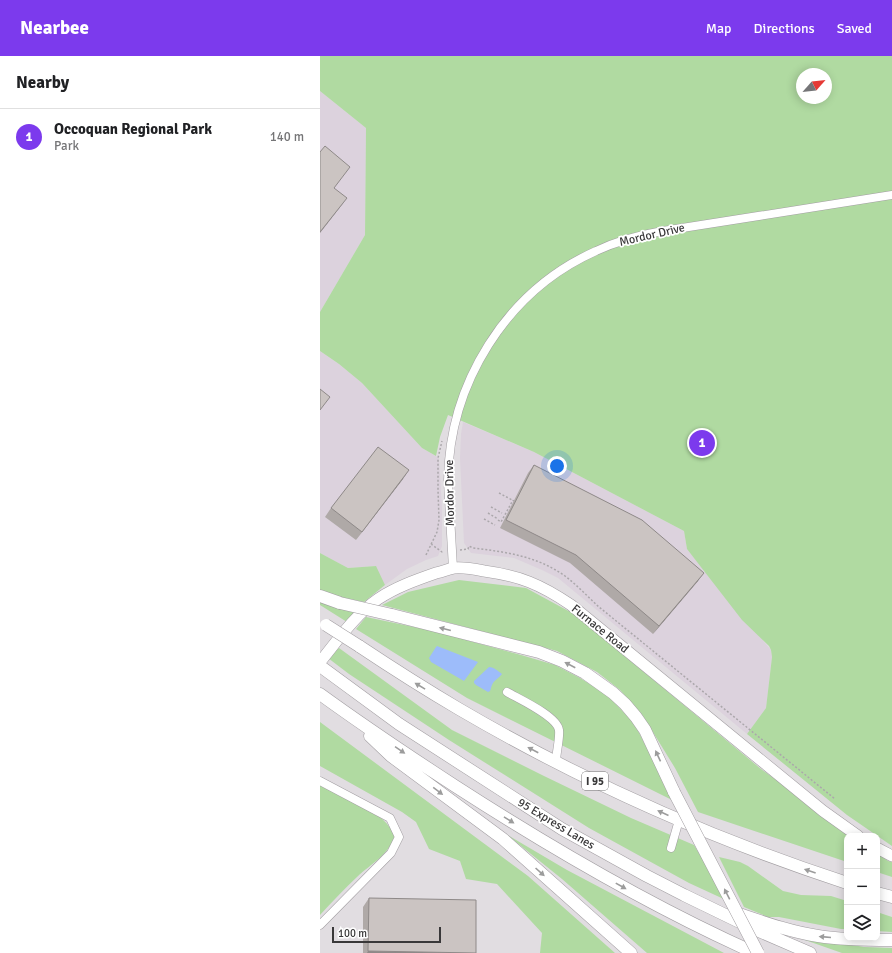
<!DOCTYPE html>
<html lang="en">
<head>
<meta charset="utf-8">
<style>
	:root { --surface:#fff; --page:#f2f2f2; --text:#202124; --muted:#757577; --line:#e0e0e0; --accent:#7c3aed }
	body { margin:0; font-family:Signika,sans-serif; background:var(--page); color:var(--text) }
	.controls { position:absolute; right:12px; bottom:12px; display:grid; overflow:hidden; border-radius:8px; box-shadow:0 2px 10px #0003 }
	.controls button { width:36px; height:36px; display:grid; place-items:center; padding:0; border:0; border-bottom:1px solid var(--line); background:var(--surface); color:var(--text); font:20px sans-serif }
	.compass { position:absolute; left:476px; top:12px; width:36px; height:36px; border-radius:50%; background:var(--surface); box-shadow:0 2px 10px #0003; rotate:63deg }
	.scale { position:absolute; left:12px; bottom:10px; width:109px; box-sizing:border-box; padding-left:4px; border:2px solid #393839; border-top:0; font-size:11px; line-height:14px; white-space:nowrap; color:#393839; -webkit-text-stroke:3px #fff; paint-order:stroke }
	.you { position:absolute; left:237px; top:410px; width:14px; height:14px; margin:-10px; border:3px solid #fff; border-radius:50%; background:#1a73e8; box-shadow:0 0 0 6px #1a73e833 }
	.badge { display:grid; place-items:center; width:26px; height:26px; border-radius:50%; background:var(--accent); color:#fff; font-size:13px; font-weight:700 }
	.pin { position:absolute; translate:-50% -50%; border:2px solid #fff; box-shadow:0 1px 4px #0006 }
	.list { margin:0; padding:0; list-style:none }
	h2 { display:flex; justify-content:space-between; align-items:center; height:52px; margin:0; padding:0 16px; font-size:17px }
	h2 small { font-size:13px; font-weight:400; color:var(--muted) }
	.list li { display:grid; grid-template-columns:26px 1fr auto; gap:12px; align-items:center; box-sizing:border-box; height:56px; padding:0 16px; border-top:1px solid var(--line) }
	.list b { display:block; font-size:15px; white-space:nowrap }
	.list p { margin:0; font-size:13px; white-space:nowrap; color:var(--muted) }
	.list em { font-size:13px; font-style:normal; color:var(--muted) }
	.icon { flex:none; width:22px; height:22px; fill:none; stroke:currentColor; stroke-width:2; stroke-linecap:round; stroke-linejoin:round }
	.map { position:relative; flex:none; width:572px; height:897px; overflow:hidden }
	header { display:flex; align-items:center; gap:24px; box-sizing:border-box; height:56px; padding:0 20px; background:var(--accent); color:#fff }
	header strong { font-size:19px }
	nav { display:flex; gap:22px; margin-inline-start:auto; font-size:14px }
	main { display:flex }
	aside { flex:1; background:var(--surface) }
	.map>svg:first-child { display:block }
	.built { fill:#dcd2dd }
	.green { fill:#b0daa1; fill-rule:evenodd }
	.water { fill:#9dbcfa }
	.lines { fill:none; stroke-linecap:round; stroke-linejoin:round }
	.minor-casing { stroke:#a29ea2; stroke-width:9 }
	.major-casing { stroke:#a29ea2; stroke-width:12 }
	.highway-casing { stroke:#a29ea2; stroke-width:13 }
	.path { stroke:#aba7ab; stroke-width:1.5; stroke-dasharray:2 2; stroke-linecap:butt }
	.minor { stroke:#fff; stroke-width:8 }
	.major { stroke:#fff; stroke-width:11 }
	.highway { stroke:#fff; stroke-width:12 }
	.highway-bridge-casing { stroke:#a29ea2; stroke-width:13; stroke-linecap:butt }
	.highway-bridge { stroke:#fff; stroke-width:12 }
	.wall { fill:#afa9a7 }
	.shaded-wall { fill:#8e8988 }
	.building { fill:#cbc4c2; stroke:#8e8988 }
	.oneway { fill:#9c9c9c }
	.labels { text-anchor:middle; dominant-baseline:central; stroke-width:3.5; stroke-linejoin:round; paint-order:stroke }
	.shield { fill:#fff; stroke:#747474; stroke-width:1 }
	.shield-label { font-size:11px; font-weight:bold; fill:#393839 }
	.street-label { font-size:12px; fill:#393839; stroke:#fff }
</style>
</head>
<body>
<header>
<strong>Nearbee</strong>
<nav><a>Map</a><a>Directions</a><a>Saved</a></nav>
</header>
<main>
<aside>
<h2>Nearby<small></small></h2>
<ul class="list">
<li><span class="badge">1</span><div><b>Occoquan Regional Park</b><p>Park</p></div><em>140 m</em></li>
</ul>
</aside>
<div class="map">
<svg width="572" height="897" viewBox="0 0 572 897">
	<rect width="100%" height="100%" fill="#e1dde1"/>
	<path class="built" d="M0 35 46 72 45 179 0 256Z
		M0 295 19 308 42 327 102 392 119 402 122 452V490L118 500 106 504 87 513 65 529 55 510 28 512 0 497Z
		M143 366 214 396 364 475 367 493 451 594 452 601 446 652 427 678 238 522 222 514 194 502 151 497 144 487 140 402 141 378Z"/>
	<path class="green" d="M0 0H572V790L527 759 427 678 446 652 452 601 451 594 449 590 422 564 367 493 364 475 214 396 128 359 120 381 116 400 102 392 42 327 19 308 0 295V256L45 179 46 72 0 35ZM482 18H506V42H482Z
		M0 497 28 512 56 510 65 529 44 546 16 540 0 535Z
		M139 524 206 532 254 558 441 713 534 780H527V806L378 756 355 712 323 660 300 634 277 616 237 595 62 549 88 536Z
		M0 546 34 556 27 566 0 549Z
		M46 561 113 575 201 599 235 609 260 622 286 638 314 667 354 745 147 642 36 573Z
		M19 592 132 674 224 720 311 762 374 789 408 845 369 827 269 772 129 684 29 618 8 602Z
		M0 666 208 820 295 897H220L222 877 177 828 146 823 140 805 109 793 96 766 82 756 0 710Z
		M0 728 60 761C67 767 71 772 75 781 65 802 53 806 37 821 24 833 12 846 0 859Z
		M186 778 247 814 404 897H327L242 823Z
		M557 797 568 805 572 806V821L557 816Z
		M399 801 420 806 428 810 463 835 481 839 511 840 527 845V873H521L459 861H448L424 851Z
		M557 856 572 861V876L557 875Z
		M465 877 544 891 572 892V897H522Z"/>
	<path class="water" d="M117 590 158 606 144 625 111 606 109 602 116 591Z
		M169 611C174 611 178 615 182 618 179 622 174 624 172 629 171 631 171 633 170 635L168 636 156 629 154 627V625Z"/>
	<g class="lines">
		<defs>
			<path id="minor" d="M133 512 128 425C129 328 186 235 276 195 297 185 320 179 343 175L572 139
				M187 636C199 643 237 660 239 674 240 683 236 697 236 706
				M0 725 70 762 79 781 71 797 0 869
				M351 792 359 764"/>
			<path id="major" d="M0 606C17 585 36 558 58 543 76 531 96 524 116 517 122 516 128 513 134 512 144 511 154 513 164 515 200 520 220 528 251 549L503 755 538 780
				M557 792 572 800"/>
			<path id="highway" d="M0 540 20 547
				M72 559 219 596 242 605 265 617 293 637 305 648 316 661 325 674 354 736
				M39 590C72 612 105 633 139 653 262 725 392 783 527 827
				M0 610 79 668 242 773 327 820 364 839 432 872 490 897
				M0 638C44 670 89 700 135 730 231 792 330 850 435 897
				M50 680 71 700 183 783 311 897
				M557 837 572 841
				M413 856C440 865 470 876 498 880 523 884 548 884 572 884"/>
		</defs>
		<use href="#minor" class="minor-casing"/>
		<use href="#major" class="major-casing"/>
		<use href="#highway" class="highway-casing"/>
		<path class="path" d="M179 437 194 445
			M171 451 182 457
			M168 457 178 463
			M164 463 175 469
			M178 464 181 466 193 444
			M111 488 122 496H124
			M140 494 148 493 149 490 153 492C186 496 217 500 245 520 257 529 268 541 279 551L515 743
			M106 499 117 476 119 464 118 434V402L122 385"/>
		<use href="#minor" class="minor"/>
		<use href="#major" class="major"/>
		<use href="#highway" class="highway"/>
		<defs>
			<path id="highway-bridge" d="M20 547 72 559
				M6 569 39 590
				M354 736 438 897"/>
		</defs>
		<use href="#highway-bridge" class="highway-bridge-casing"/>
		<use href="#highway-bridge" class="highway-bridge"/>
	</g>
	<path class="wall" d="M214 409 378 525 333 578 250 507 180 472 208 417Z
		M83 423 36 484 5 461 11 452Z
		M49 842 155 897H43V851Z"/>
	<path class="shaded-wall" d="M27 142 21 150 0 177V176Z
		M89 414 83 423 36 484 42 476Z
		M384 517 378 525 333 578 339 570Z
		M48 895 156 897H47Z"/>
	<path class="building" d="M5 90 30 111 14 132 27 142 0 176V96Z
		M0 333 10 341 0 354Z
		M58 391 89 414 42 476 11 452Z
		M214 409 322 464 384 517 339 570 256 499 186 464Z
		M49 842 156 844V897L48 895Z"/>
	<defs><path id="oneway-solid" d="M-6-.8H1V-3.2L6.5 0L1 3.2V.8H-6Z"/></defs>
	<g class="oneway">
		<use href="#oneway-solid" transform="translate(125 573) rotate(-166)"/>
		<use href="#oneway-solid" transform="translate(250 609) rotate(-152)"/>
		<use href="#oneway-solid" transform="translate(100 630) rotate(-149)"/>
		<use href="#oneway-solid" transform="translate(80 694) rotate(34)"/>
		<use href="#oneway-solid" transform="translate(213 694) rotate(-152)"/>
		<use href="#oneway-solid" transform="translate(338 700) rotate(-115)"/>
		<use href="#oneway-solid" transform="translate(118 735) rotate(37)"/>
		<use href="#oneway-solid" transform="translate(343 757) rotate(-156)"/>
		<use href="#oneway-solid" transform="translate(189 764) rotate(32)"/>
		<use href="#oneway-solid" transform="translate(490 815) rotate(-161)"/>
		<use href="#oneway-solid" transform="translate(220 816) rotate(42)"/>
		<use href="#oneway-solid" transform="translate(301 830) rotate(29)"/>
		<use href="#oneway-solid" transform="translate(407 838) rotate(-117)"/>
		<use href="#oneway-solid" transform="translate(505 881) rotate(-175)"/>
	</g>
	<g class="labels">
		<rect class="shield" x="262" y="716" width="26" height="18" rx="3"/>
		<g class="shield-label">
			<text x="275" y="725">I 95</text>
		</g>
		<g class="street-label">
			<text transform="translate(332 179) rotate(-13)">Mordor Drive</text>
			<text transform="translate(130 437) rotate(-91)">Mordor Drive</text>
			<text transform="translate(280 573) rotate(39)">Furnace Road</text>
			<text transform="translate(236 768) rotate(31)">95 Express Lanes</text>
		</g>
	</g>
</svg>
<div class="controls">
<button>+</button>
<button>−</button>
<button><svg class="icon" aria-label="layers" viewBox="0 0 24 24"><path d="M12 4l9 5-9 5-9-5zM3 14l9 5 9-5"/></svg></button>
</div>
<svg class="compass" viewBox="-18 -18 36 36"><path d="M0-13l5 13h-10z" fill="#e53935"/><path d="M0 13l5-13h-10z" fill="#757577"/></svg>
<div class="scale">100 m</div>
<div class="you"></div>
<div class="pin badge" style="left:382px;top:387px">1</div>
</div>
</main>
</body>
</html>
